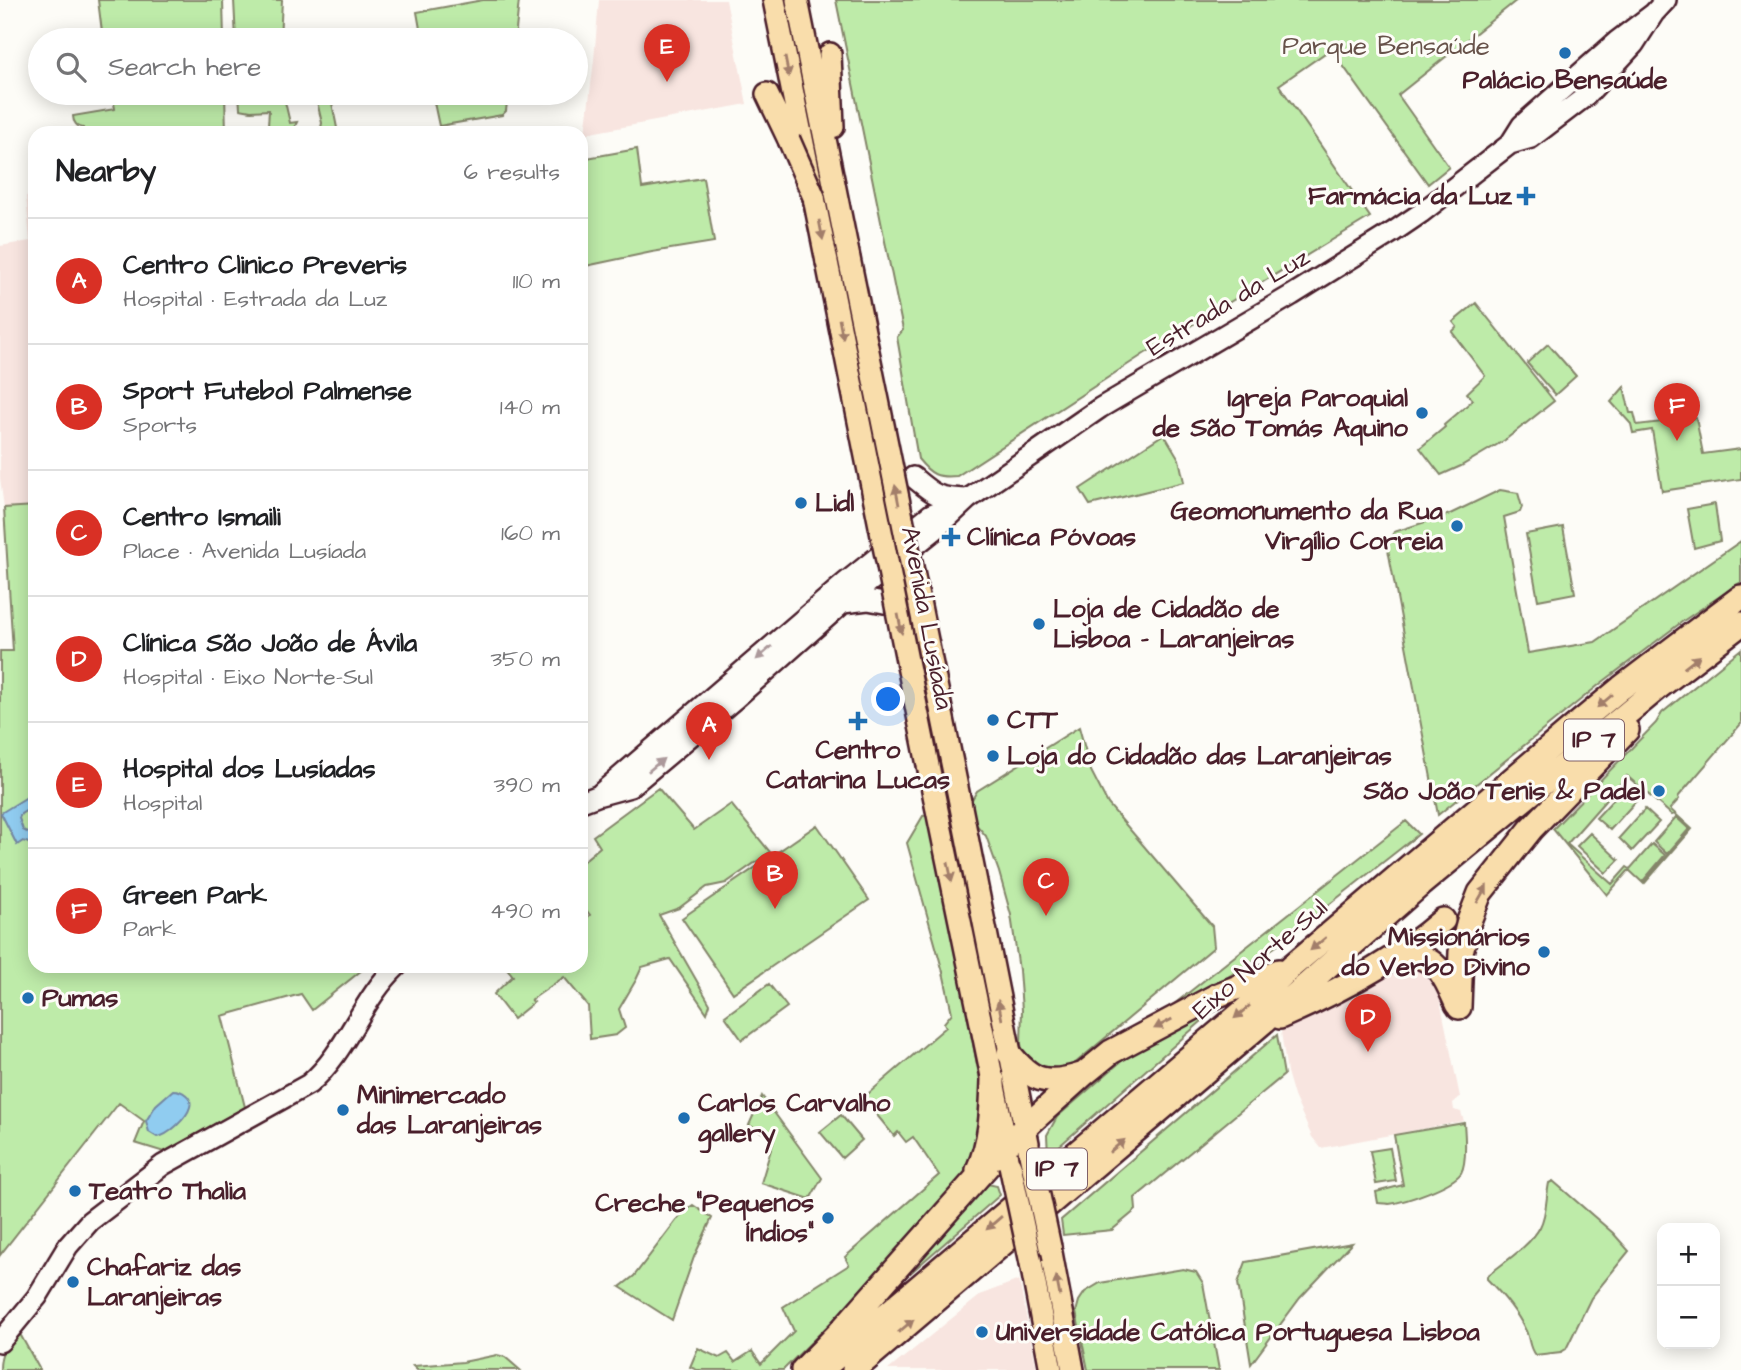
<!DOCTYPE html>
<html lang="en">
<head>
<meta charset="utf-8">
<style>
	:root { --surface:#fff; --page:#f2f2f2; --text:#202124; --muted:#757577; --line:#e0e0e0; --accent:#d93025 }
	body { margin:0; font-family:"Architects Daughter",sans-serif; background:var(--page); color:var(--text) }
	.controls { position:absolute; right:21px; bottom:21px; display:grid; overflow:hidden; border-radius:14px; box-shadow:0 4px 18px #0003 }
	.controls button { width:63px; height:63px; display:grid; place-items:center; padding:0; border:0; border-bottom:2px solid var(--line); background:var(--surface); color:var(--text); font:35px sans-serif }
	.you { position:absolute; left:889px; top:700px; width:24px; height:24px; margin:-18px; border:5px solid #fff; border-radius:50%; background:#1a73e8; box-shadow:0 0 0 10px #1a73e833 }
	.badge { display:grid; place-items:center; width:46px; height:46px; border-radius:50%; background:var(--accent); color:#fff; font-size:23px; font-weight:700 }
	.pin { position:absolute; translate:-50% -58px; filter:drop-shadow(0 2px 4px #0008) }
	.pin::after { content:''; position:absolute; top:37px; width:24px; height:21px; background:inherit; clip-path:polygon(0 0,100% 0,50% 100%) }
	.list { margin:0; padding:0; list-style:none }
	h2 { display:flex; justify-content:space-between; align-items:center; height:91px; margin:0; padding:0 28px; font-size:30px }
	h2 small { font-size:23px; font-weight:400; color:var(--muted) }
	.list li { display:grid; grid-template-columns:46px 1fr auto; gap:21px; align-items:center; box-sizing:border-box; height:126px; padding:0 28px; border-top:2px solid var(--line) }
	.list b { display:block; font-size:26px; white-space:nowrap }
	.list p { margin:0; font-size:23px; white-space:nowrap; color:var(--muted) }
	.list em { font-size:23px; font-style:normal; color:var(--muted) }
	.icon { flex:none; width:38px; height:38px; fill:none; stroke:currentColor; stroke-width:2; stroke-linecap:round; stroke-linejoin:round }
	.map { position:relative; flex:none; width:1741px; height:1370px; overflow:hidden }
	.search { position:absolute; background:var(--surface); box-shadow:0 4px 18px #0003; left:28px; top:28px; width:560px; height:77px; display:flex; align-items:center; gap:18px; box-sizing:border-box; padding:0 24px; border-radius:38px; color:var(--muted); font-size:26px }
	.panel { position:absolute; background:var(--surface); box-shadow:0 4px 18px #0003; left:28px; top:126px; width:560px; height:847px; border-radius:21px }
	.map>svg:first-child { display:block }
	.built { fill:#f8e5e0 }
	.green { fill:#beeba9; stroke:#84856a; stroke-width:2; fill-rule:evenodd }
	.water { fill:#90ccf0; stroke:#7487a1; stroke-width:2 }
	.lines { fill:none; stroke-linecap:round; stroke-linejoin:round }
	.secondary-casing { stroke:#4a1f2b; stroke-width:24 }
	.primary-casing { stroke:#4a1f2b; stroke-width:26 }
	.trunk-casing { stroke:#4a1f2b; stroke-width:28 }
	.secondary { stroke:#fdfcf7; stroke-width:19 }
	.primary { stroke:#f9ddab; stroke-width:21 }
	.trunk { stroke:#f9ddab; stroke-width:23 }
	.primary-bridge-casing { stroke:#4a1f2b; stroke-width:26; stroke-linecap:butt }
	.primary-bridge { stroke:#f9ddab; stroke-width:21 }
	.oneway { fill:#a27e6b }
	.oneway2 { fill:#ac999b }
	.poi-dot { fill:#1f6fb2; stroke:#fdfcf7; stroke-width:2.5 }
	.labels { text-anchor:middle; dominant-baseline:central; stroke-width:6; stroke-linejoin:round; paint-order:stroke }
	.shield { fill:#fdfcf7; stroke:#806168; stroke-width:2 }
	.shield-label { font-size:24px; font-weight:bold; fill:#4a1f2b }
	.park-label { font-size:26px; fill:#67524a; stroke:#fdfcf7 }
	.poi-label { font-size:26px; font-weight:bold; fill:#4a1f2b; stroke:#fdfcf7; text-anchor:start }
	.street-label { font-size:26px; fill:#4a1f2b; stroke:#fdfcf7 }
</style>
</head>
<body>
<div class="map">
<svg width="1741" height="1370" viewBox="0 0 1741 1370">
	<rect width="100%" height="100%" fill="#fdfcf7"/>
	<filter id="ink" filterUnits="userSpaceOnUse"><feTurbulence type="fractalNoise" baseFrequency=".0143" numOctaves="2"/><feDisplacementMap in="SourceGraphic" scale="14" xChannelSelector="R" yChannelSelector="G"/><feConvolveMatrix kernelMatrix="1 2 1 2 8 2 1 2 1" color-interpolation-filters="sRGB"/></filter>
	<g filter="url(#ink)">
		<path class="built" d="M599 0H726L747 104 585 134 594 60Z
			M35 195V506L4 508 0 478V246L30 241 26 196Z
			M1392 965H1421L1436 981 1460 1097 1453 1103 1454 1110 1461 1112 1464 1121 1321 1148 1312 1137 1294 1096 1287 1072 1281 1032 1308 1011Z
			M1019 1280 1037 1370H888L982 1294Z"/>
		<path class="green" d="M98 0H223L224 40H103Z
			M234 0H282L280 40H236Z
			M483 0H519L515 40H445L444 35 422 40 417 12Z
			M836 0H1517L1398 95 1449 167 1428 184 1331 49 1279 85 1370 217 1144 354 957 476C937 478 931 475 918 459L897 337 903 330Z
			M112 93H225L226 133H77L83 130V128C77 127 73 122 73 116L115 109Z
			M239 93H283L290 123 297 122 292 133H271L268 126 269 110 251 111 240 109Z
			M315 93H330L338 133H320L322 123Z
			M432 93H434L436 100 455 96V93H508L506 111 502 115 439 126Z
			M637 149 642 188 703 178 714 242 652 252 581 267V159Z
			M1476 303 1554 401 1505 440 1461 466 1441 475 1420 448 1445 427 1444 425 1473 400 1467 393 1485 376 1452 332 1457 327 1453 322Z
			M1548 344 1576 376 1555 395 1527 363Z
			M1624 387 1630 413H1634L1637 425 1696 418 1703 454 1741 449V479L1662 491 1652 430 1633 433 1631 424 1611 402Z
			M1164 434 1179 459 1184 482 1090 505 1080 489Z
			M1500 490 1518 493 1522 507 1520 512 1504 517 1528 653 1595 642 1741 541V582L1683 621 1600 684 1438 815 1387 544 1394 532 1450 514Z
			M1715 504 1720 541 1694 548 1687 509Z
			M35 506V966H367L312 1010 301 994 222 1016 245 1107 164 1152 135 1143 144 1121 119 1103 0 1255V651H13L4 508Z
			M1563 527 1575 593 1538 600 1526 534Z
			M1741 649V724L1678 797 1679 799 1670 809 1692 829 1644 884 1629 870 1607 895 1553 829 1656 723 1662 713ZM1627 776 1672 815 1674 814 1691 829 1644 882 1643 881 1665 855 1652 844 1630 869 1627 867 1612 884 1567 844Z
			M1079 727 1091 771 1108 804 1212 926 1214 947 1073 1065C1049 1074 1045 1074 1024 1060L1021 1044 1022 1010 1019 970 1011 915 999 872 986 836 974 822 971 801 977 791Z
			M658 788 694 830 731 804 770 852 726 883 707 887 679 908 659 915 710 1004 707 1013 670 959 642 967 636 980 619 1009 625 1028 616 1035 590 1039 588 1006 564 977 531 1000 534 1002 513 1019 494 994 513 976 505 966H581V923L590 915 581 904V863L600 847 593 836Z
			M1623 789 1636 801 1610 830 1596 818Z
			M1645 809 1659 822 1632 851 1619 838Z
			M929 815 980 1080 985 1127 969 1170 941 1207 861 1293 783 1370H697L690 1367 698 1348 719 1358 728 1353 735 1362 752 1351 761 1364 794 1331 783 1307 849 1265 845 1257 939 1175 913 1137 906 1142 898 1132 894 1136 863 1098 946 1027 944 1023 952 1013 943 972 907 843 923 816Z
			M1676 817 1689 829 1667 854 1654 842Z
			M1406 821 1419 834 1275 947 1179 1008 1164 1012Z
			M817 825 869 900 733 993 682 918Z
			M1590 833 1619 860 1606 873 1577 846Z
			M769 984 787 1007 742 1040 725 1016Z
			M1227 999 1048 1156 1047 1135 1057 1117 1133 1051Z
			M1277 1035 1284 1075 1135 1198 1136 1210 1112 1230 1063 1235 1061 1220Z
			M762 1096 822 1178 810 1199 761 1183 774 1139 749 1125Z
			M841 1115 862 1140 842 1158 820 1132Z
			M1464 1123C1465 1135 1467 1163 1461 1173 1452 1186 1405 1202 1389 1204 1387 1204 1381 1203 1378 1203L1376 1192 1403 1185 1394 1135Z
			M1390 1148 1396 1181 1376 1184 1370 1151Z
			M1553 1181 1613 1233 1629 1251 1591 1298 1566 1349 1561 1352 1535 1355C1528 1347 1530 1337 1525 1329 1516 1310 1502 1294 1487 1279V1276C1503 1263 1531 1245 1540 1227 1547 1214 1546 1197 1549 1183Z
			M983 1183 997 1186 1000 1195 877 1302Z
			M693 1205 712 1218 694 1257 672 1320 620 1287 634 1276 682 1213Z
			M1352 1243 1300 1298 1251 1364 1238 1283 1246 1262Z
			M1183 1269 1196 1272 1203 1283 1219 1370H1088L1076 1312 1079 1301 1085 1292 1100 1283Z
			M20 1334 40 1370H0C0 1352 5 1343 20 1334Z
			M497 1355 505 1357 520 1370H417L413 1366 463 1362Z"/>
		<path class="water" d="M35 792V805L21 814 19 818 23 830 29 833 35 841V854L29 843 23 841 17 845 1 813Z
			M173 1090C182 1090 193 1097 190 1107 187 1118 168 1136 157 1137L149 1132 146 1121 156 1105Z"/>
		<g class="lines">
			<defs>
				<path id="secondary" d="M1510 144 1531 138 1586 96 1634 44 1654 13 1666 0
					M913 477C935 496 938 498 967 499
					M843 603 868 600 884 603
					M601 793 845 583 931 514 957 504
					M581 802 597 796 630 787 736 698 843 603 936 529 968 499 1100 408 1292 295 1393 232 1421 213 1510 144 1522 125 1617 41 1654 13
					M0 1342 37 1297 68 1246 90 1221 163 1165 309 1084C347 1052 361 1000 397 966"/>
				<path id="primary" d="M774 0 827 262
					M797 0 849 258
					M830 54 833 127
					M767 94 789 140
					M960 802 1028 1143
					M936 805 1009 1159
					M1050 1247 1073 1370
					M1031 1263 1051 1370"/>
				<path id="trunk" d="M1391 960C1398 958 1407 955 1414 956 1439 958 1448 984 1457 1004
					M1459 1007 1461 952 1469 921 1480 893 1531 829 1627 730
					M1280 1017C1335 993 1398 960 1443 920
					M1009 1053C1031 1081 1046 1086 1081 1075
					M978 1170C991 1141 992 1111 993 1080
					M803 1370 840 1332 1006 1145 1084 1074 1111 1052 1218 995 1279 971
					M821 1370 1252 1004 1292 966 1574 727 1621 688 1741 597
					M854 1370 1295 995 1420 885 1659 687 1741 624"/>
			</defs>
			<use href="#secondary" class="secondary-casing"/>
			<use href="#primary" class="primary-casing"/>
			<use href="#trunk" class="trunk-casing"/>
			<use href="#secondary" class="secondary"/>
			<use href="#primary" class="primary"/>
			<use href="#trunk" class="trunk"/>
			<defs>
				<path id="primary-bridge" d="M789 140 814 197
					M849 258 960 802
					M827 262 936 805
					M1029 1149 1050 1247
					M1010 1165 1031 1263"/>
			</defs>
			<use href="#primary-bridge" class="primary-bridge-casing"/>
			<use href="#primary-bridge" class="primary-bridge"/>
		</g>
		<defs><path id="oneway-solid" d="M-6-.8H1V-3.2L6.5 0L1 3.2V.8H-6Z" transform="scale(1.75)"/></defs>
		<g class="oneway">
			<use href="#oneway-solid" transform="translate(787 67) rotate(79)"/>
			<use href="#oneway-solid" transform="translate(821 230) rotate(79)"/>
			<use href="#oneway-solid" transform="translate(841 329) rotate(79)"/>
			<use href="#oneway-solid" transform="translate(897 495) rotate(-101)"/>
			<use href="#oneway-solid" transform="translate(900 624) rotate(79)"/>
			<use href="#oneway-solid" transform="translate(1692 662) rotate(-38)"/>
			<use href="#oneway-solid" transform="translate(1605 701) rotate(140)"/>
			<use href="#oneway-solid" transform="translate(950 872) rotate(78)"/>
			<use href="#oneway-solid" transform="translate(1482 894) rotate(-60)"/>
			<use href="#oneway-solid" transform="translate(1318 944) rotate(140)"/>
			<use href="#oneway-solid" transform="translate(1000 1010) rotate(-101)"/>
			<use href="#oneway-solid" transform="translate(1242 1012) rotate(140)"/>
			<use href="#oneway-solid" transform="translate(1163 1024) rotate(152)"/>
			<use href="#oneway-solid" transform="translate(1117 1146) rotate(-40)"/>
			<use href="#oneway-solid" transform="translate(994 1223) rotate(139)"/>
			<use href="#oneway-solid" transform="translate(1058 1286) rotate(-101)"/>
			<use href="#oneway-solid" transform="translate(906 1326) rotate(-40)"/>
		</g>
		<g class="oneway2">
			<use href="#oneway-solid" transform="translate(764 653) rotate(139)"/>
			<use href="#oneway-solid" transform="translate(656 765) rotate(-40)"/>
		</g>
	</g>
	<g class="poi-dot">
		<circle cx="1565" cy="53" r="7"/>
		<path d="M1522.5 185.5h7v7h7v7h-7v7h-7v-7h-7v-7h7z"/>
		<circle cx="1422" cy="413" r="7"/>
		<circle cx="801" cy="503" r="7"/>
		<circle cx="1457" cy="526" r="7"/>
		<path d="M947.5 526.5h7v7h7v7h-7v7h-7v-7h-7v-7h7z"/>
		<circle cx="1039" cy="624" r="7"/>
		<circle cx="993" cy="720" r="7"/>
		<path d="M854.5 710.5h7v7h7v7h-7v7h-7v-7h-7v-7h7z"/>
		<circle cx="993" cy="756" r="7"/>
		<circle cx="1659" cy="791" r="7"/>
		<circle cx="1544" cy="952" r="7"/>
		<circle cx="28" cy="998" r="7"/>
		<circle cx="343" cy="1110" r="7"/>
		<circle cx="684" cy="1118" r="7"/>
		<circle cx="75" cy="1191" r="7"/>
		<circle cx="828" cy="1218" r="7"/>
		<circle cx="73" cy="1282" r="7"/>
		<circle cx="982" cy="1332" r="7"/>
	</g>
	<g class="labels">
		<g class="shield">
			<rect x="1564" y="719.5" width="60" height="41" rx="5"/>
			<rect x="1027" y="1148.5" width="60" height="41" rx="5"/>
		</g>
		<g class="shield-label">
			<text x="1594" y="740">IP 7</text>
			<text x="1057" y="1169">IP 7</text>
		</g>
		<g class="park-label">
			<text x="1386" y="46">Parque Bensaúde</text>
		</g>
		<g class="poi-label">
			<text x="1565" y="80" text-anchor="middle">Palácio Bensaúde</text>
			<text x="1512" y="196" text-anchor="end">Farmácia da Luz</text>
			<text x="1408" y="398" text-anchor="end">Igreja Paroquial<tspan x="1408" dy="30">de São Tomás Aquino</tspan></text>
			<text x="815" y="503">Lidl</text>
			<text x="1443" y="511" text-anchor="end">Geomonumento da Rua<tspan x="1443" dy="30">Virgílio Correia</tspan></text>
			<text x="967" y="537">Clínica Póvoas</text>
			<text x="1053" y="609">Loja de Cidadão de<tspan x="1053" dy="30">Lisboa - Laranjeiras</tspan></text>
			<text x="1007" y="720">CTT</text>
			<text x="858" y="750" text-anchor="middle">Centro<tspan x="858" dy="30">Catarina Lucas</tspan></text>
			<text x="1007" y="756">Loja do Cidadão das Laranjeiras</text>
			<text x="1645" y="791" text-anchor="end">São João Tenis &amp; Padel</text>
			<text x="1530" y="937" text-anchor="end">Missionários<tspan x="1530" dy="30">do Verbo Divino</tspan></text>
			<text x="42" y="998">Pumas</text>
			<text x="357" y="1095">Minimercado<tspan x="357" dy="30">das Laranjeiras</tspan></text>
			<text x="698" y="1103">Carlos Carvalho<tspan x="698" dy="30">gallery</tspan></text>
			<text x="89" y="1191">Teatro Thalia</text>
			<text x="814" y="1203" text-anchor="end">Creche "Pequenos<tspan x="814" dy="30">Índios"</tspan></text>
			<text x="87" y="1267">Chafariz das<tspan x="87" dy="30">Laranjeiras</tspan></text>
			<text x="996" y="1332">Universidade Católica Portuguesa Lisboa</text>
		</g>
		<g class="street-label">
			<text transform="translate(1228 302) rotate(-31)">Estrada da Luz</text>
			<text transform="translate(927 618) rotate(79)">Avenida Lusíada</text>
			<text transform="translate(1260 959) rotate(-41)">Eixo Norte-Sul</text>
		</g>
	</g>
</svg>
<div class="controls">
<button>+</button>
<button>−</button>
</div>
<div class="you"></div>
<div class="pin badge" style="left:709px;top:760px">A</div>
<div class="pin badge" style="left:775px;top:909px">B</div>
<div class="pin badge" style="left:1046px;top:916px">C</div>
<div class="pin badge" style="left:1368px;top:1052px">D</div>
<div class="pin badge" style="left:667px;top:82px">E</div>
<div class="pin badge" style="left:1677px;top:441px">F</div>
<div class="search"><svg class="icon" aria-label="search" viewBox="0 0 24 24"><circle cx="10" cy="10" r="6"/><path d="M15 15l6 6"/></svg>Search here</div>
<section class="panel">
<h2>Nearby<small>6 results</small></h2>
<ul class="list">
<li><span class="badge">A</span><div><b>Centro Clinico Preveris</b><p>Hospital · Estrada da Luz</p></div><em>110 m</em></li>
<li><span class="badge">B</span><div><b>Sport Futebol Palmense</b><p>Sports</p></div><em>140 m</em></li>
<li><span class="badge">C</span><div><b>Centro Ismaili</b><p>Place · Avenida Lusíada</p></div><em>160 m</em></li>
<li><span class="badge">D</span><div><b>Clínica São João de Ávila</b><p>Hospital · Eixo Norte-Sul</p></div><em>350 m</em></li>
<li><span class="badge">E</span><div><b>Hospital dos Lusíadas</b><p>Hospital</p></div><em>390 m</em></li>
<li><span class="badge">F</span><div><b>Green Park</b><p>Park</p></div><em>490 m</em></li>
</ul>
</section>
</div>
</body>
</html>
